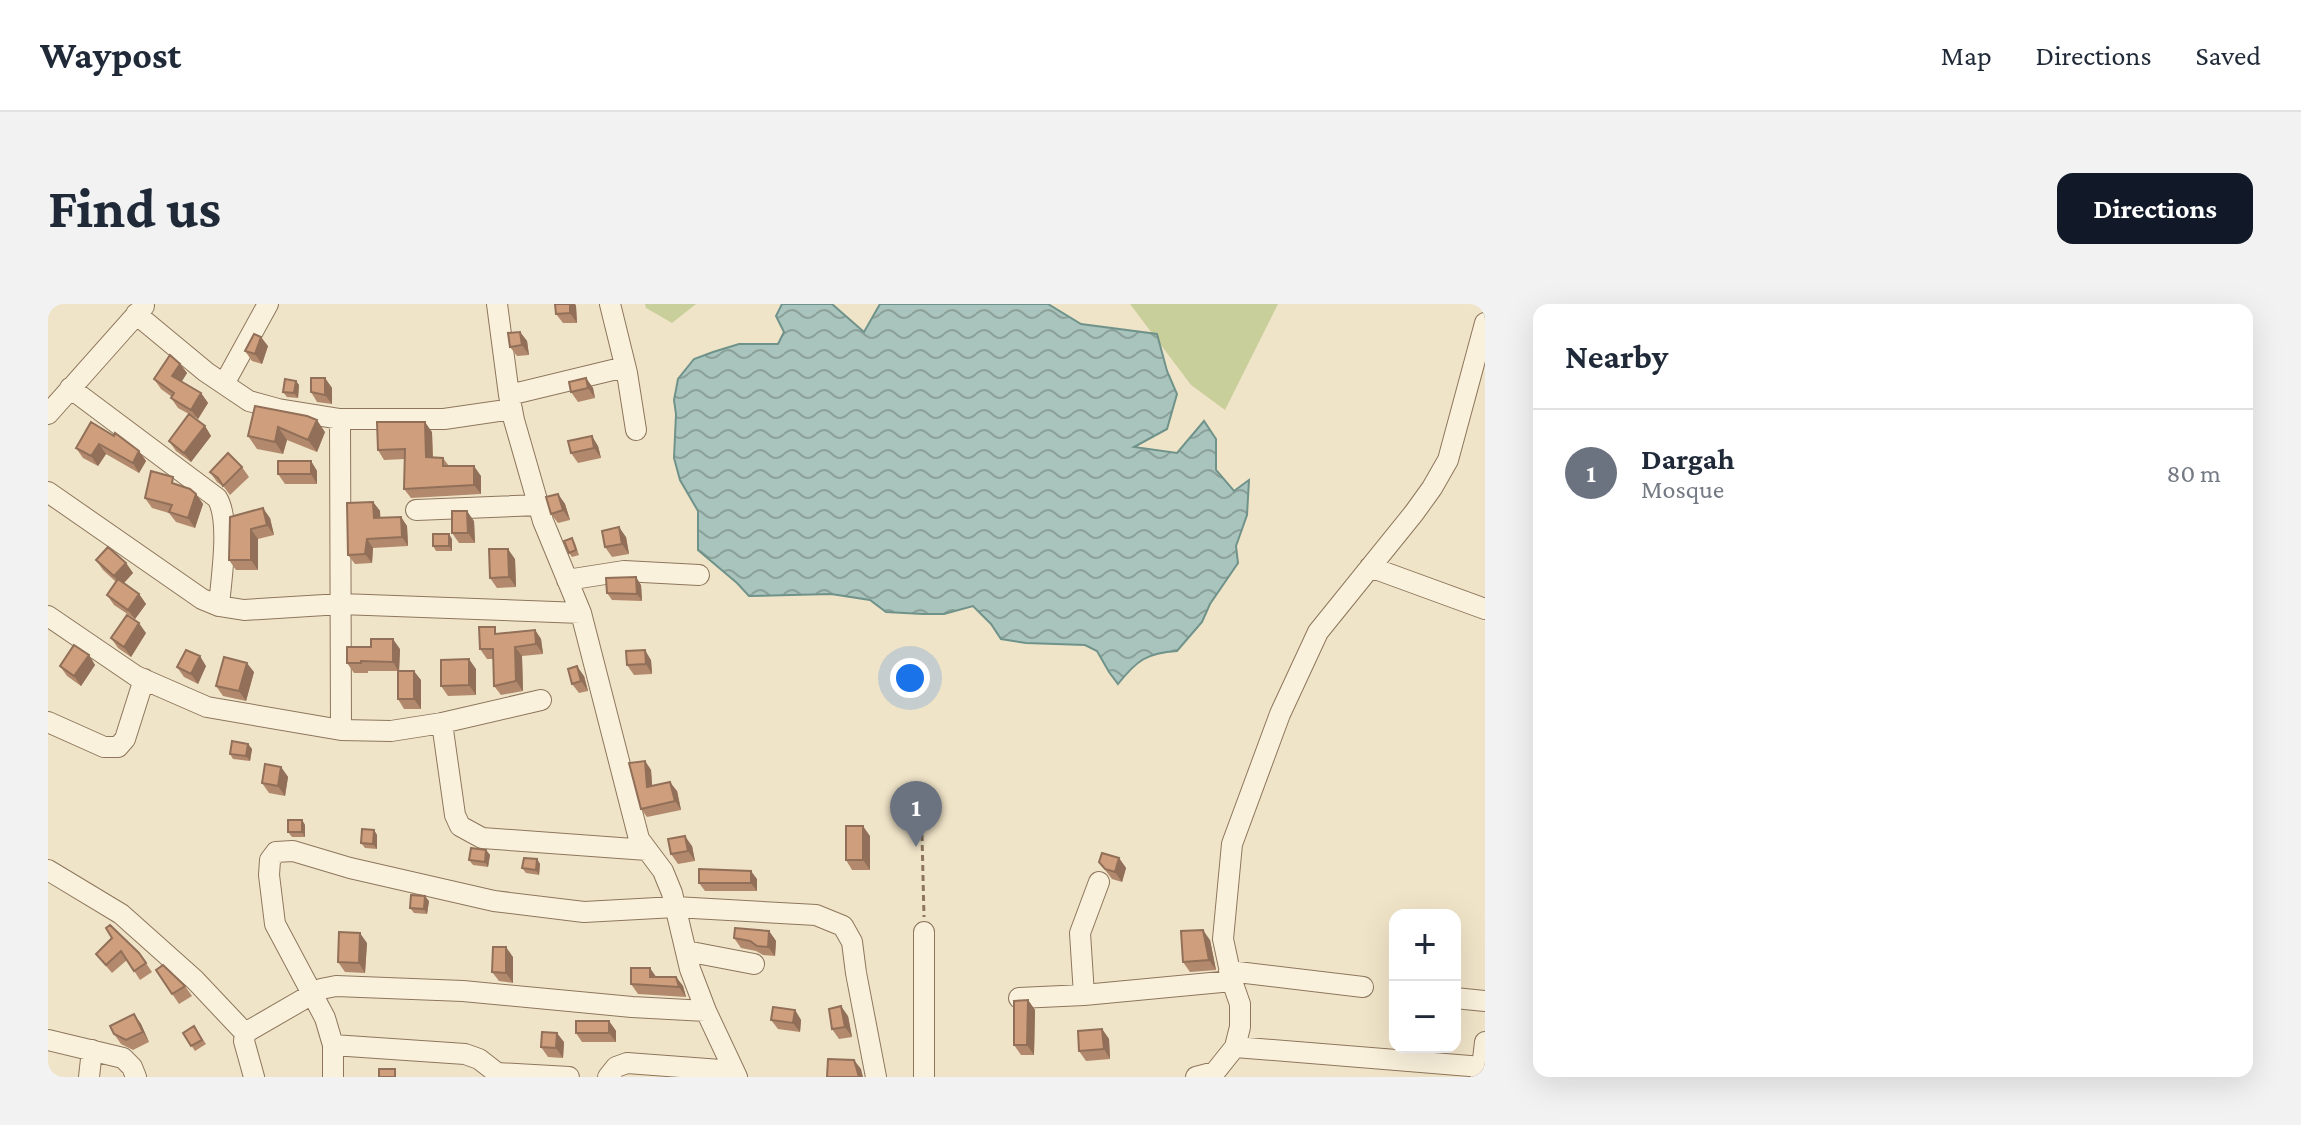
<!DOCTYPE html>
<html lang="en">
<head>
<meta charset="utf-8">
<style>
	:root { --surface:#fff; --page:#f2f2f3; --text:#1f2937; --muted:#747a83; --line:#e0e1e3; --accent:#111827 }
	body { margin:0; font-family:"Crimson Pro",serif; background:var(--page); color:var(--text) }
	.controls { position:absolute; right:24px; bottom:24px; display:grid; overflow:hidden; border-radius:16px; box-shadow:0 8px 32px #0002 }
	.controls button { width:72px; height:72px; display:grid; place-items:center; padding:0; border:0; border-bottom:2px solid var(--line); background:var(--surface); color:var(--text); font:40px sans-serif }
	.you { position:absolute; left:862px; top:374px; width:28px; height:28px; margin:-20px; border:6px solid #fff; border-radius:50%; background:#1a73e8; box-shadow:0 0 0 12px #1a73e833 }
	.badge { display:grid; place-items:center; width:52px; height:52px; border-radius:50%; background:var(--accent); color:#fff; font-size:26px; font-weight:700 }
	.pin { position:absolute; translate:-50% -66px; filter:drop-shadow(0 2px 4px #0008) }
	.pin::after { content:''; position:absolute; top:42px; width:28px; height:24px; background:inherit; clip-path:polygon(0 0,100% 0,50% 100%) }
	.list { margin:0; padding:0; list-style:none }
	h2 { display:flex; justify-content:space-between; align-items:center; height:104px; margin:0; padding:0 32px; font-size:34px }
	h2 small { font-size:26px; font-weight:400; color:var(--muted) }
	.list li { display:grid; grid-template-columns:52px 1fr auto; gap:24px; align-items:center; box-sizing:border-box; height:128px; padding:0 32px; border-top:2px solid var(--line) }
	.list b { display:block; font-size:30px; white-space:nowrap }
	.list p { margin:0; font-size:26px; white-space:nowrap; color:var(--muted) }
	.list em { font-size:26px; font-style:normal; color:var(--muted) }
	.map { position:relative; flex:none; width:1437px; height:773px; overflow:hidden; border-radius:16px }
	header { display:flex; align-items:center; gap:48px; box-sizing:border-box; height:112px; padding:0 40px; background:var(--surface); border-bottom:2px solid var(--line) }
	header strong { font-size:38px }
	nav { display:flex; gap:44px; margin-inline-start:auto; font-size:28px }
	.intro { display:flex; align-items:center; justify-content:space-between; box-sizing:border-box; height:192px; padding:0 48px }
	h1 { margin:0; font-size:56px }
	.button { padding:20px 36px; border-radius:16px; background:var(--accent); color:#fff; font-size:28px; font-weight:700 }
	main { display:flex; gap:48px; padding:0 48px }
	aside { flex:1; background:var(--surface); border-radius:16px; box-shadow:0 8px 32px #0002 }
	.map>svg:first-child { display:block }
	.green { fill:#c9cf9b }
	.water { fill:url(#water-waves); stroke:#6f938a; stroke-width:2 }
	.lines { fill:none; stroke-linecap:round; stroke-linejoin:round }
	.minor-casing { stroke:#8d765c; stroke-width:22 }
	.path { stroke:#8d765c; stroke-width:3; stroke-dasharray:6 4; stroke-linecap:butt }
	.minor { stroke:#faf1dc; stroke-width:20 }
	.wall { fill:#b2896c }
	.shaded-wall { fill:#916f58 }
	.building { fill:#cf9f7d; stroke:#916f58; stroke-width:2 }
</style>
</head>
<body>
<header>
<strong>Waypost</strong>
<nav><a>Map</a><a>Directions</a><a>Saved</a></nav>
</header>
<div class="intro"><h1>Find us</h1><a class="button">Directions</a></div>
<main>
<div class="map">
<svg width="1437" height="773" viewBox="0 0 1437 773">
	<defs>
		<pattern id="water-waves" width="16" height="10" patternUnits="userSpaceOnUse" patternTransform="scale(2)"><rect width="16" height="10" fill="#a9c4bc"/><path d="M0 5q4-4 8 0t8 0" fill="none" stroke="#8ba098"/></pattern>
	</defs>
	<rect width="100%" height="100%" fill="#f0e4c8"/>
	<path class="green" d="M597 0H648L624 19 598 4Z
		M1082 0H1230L1177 106 1143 81Z"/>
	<path class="water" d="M734 0H784L816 28 832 0H1000L1033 20 1109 30 1119 67 1129 90 1119 125 1086 143 1129 149 1156 117 1168 135V166L1186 187 1201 176 1199 211 1188 242 1190 259 1162 300 1154 318 1129 347C1099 349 1089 356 1070 380L1061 368 1049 347 1037 341 978 339 953 335 943 320 925 302 896 310H875L838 308 822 296 783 290 701 292 689 279 650 246V207L632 176 626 154 628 110 626 96 630 75 646 55 665 48 691 40H730L736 28 728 12Z"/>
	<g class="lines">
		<defs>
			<path id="minor" d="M449 0 461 91 466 116 495 217 533 309 591 535 615 567 624 589 642 665 658 707 689 773
				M562 0 579 69 588 126
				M88 10 158 68 201 97 230 105 292 115H396L464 105
				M176 80 220 0
				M22 84 169 194C183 216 173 275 171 302
				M461 91 577 63
				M0 110 96 2
				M292 115 293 426
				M0 188 154 295 171 302 196 306 293 300 533 309
				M368 206 490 201
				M1322 263 1437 305
				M519 276 576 267 651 271
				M0 312 88 372 159 403 293 426 343 427 394 419 493 396
				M0 418 56 443H70L77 435 96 375
				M394 419 407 511 412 522 434 534 599 546
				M0 566 73 610 147 676 197 729 273 685 288 682 415 687 584 703 658 707
				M876 628V773
				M638 647 706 660
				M1181 667 1315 683
				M1036 691 1032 629 1051 578
				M971 694 1036 691 1184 677
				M1407 694 1437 697
				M197 729 196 737 206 773
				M0 736 75 754 84 763 88 773
				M285 741 417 750 431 755 449 769 521 773
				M1187 743 1434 763
				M41 773 44 746
				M285 773V741L277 714 227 620 221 571 222 556 228 548 245 547 302 564 446 597 536 608 627 603 768 611 795 622 804 638 808 669 828 773
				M560 773 568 763 579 759 686 767
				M1148 773 1167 768 1187 743 1192 723V700L1184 677 1175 635 1184 540 1232 410 1270 328 1366 209 1384 184 1400 156 1437 19
				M1433 773 1437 738"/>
		</defs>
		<use href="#minor" class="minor-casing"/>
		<path class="path" d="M874 531 876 613"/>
		<use href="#minor" class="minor"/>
	</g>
	<path class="wall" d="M507 0H527L528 2 529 19H515L508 10Z
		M472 28 479 37 481 51 469 52 462 43Z
		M220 42 214 60 204 57 197 47Z
		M132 60 139 69 133 78 153 89 160 99 150 115 130 104 123 94 124 93 113 85 106 75Z
		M277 74 284 84V100L269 98 263 88Z
		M538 74 545 84 547 94 530 98 523 88Z
		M248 77 251 81 250 94 239 93 235 88Z
		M207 102 277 128 269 148 239 136 235 150 209 145 200 132Z
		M43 118 91 147 98 157 91 169 58 150 50 162 35 154 28 144Z
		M157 122 163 132 143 158 128 147 121 137Z
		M384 128 385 154H395L401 162 433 172V190L363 194 356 185 357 155 336 156 330 146Z
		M550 142 553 154 530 159 523 149Z
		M263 157 269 167V180H237L230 170Z
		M194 163 201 173 182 191 176 183 169 178 162 168Z
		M132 182 148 190 155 200 147 224 128 218 121 209 104 204 97 194Z
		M510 190 517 200 522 216 510 219 503 210Z
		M325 198 332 207V214L353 213 359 222 360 242 325 244 324 259 307 260 300 251Z
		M182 213 222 214 226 231 210 235V266H188L181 256Z
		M426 217 427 239H411L404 229Z
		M578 233 581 250 564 253 557 243Z
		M524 234 527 239 531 251 524 253 521 249Z
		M404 235V247H388L385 242Z
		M467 255 468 283 449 284 442 274Z
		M48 256 78 259 85 269 76 279 91 290 98 300 87 315 66 301 59 291 68 278 55 266Z
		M593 281 594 297 564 296 559 289Z
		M487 326 493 335 495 350 474 352 475 387 453 391 446 382V355H439L432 345 452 330Z
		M98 329 83 353 70 344 63 334Z
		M352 345 351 367 373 376V405H356L350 395V367H320V369H306L299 359Z
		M41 351 47 361 33 382 19 372 12 362Z
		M603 356 604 370 586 371 579 361Z
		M158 362 150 380 136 373 129 363Z
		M428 365V391L400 392 393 382Z
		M206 368 198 397 175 392 168 382Z
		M536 372 540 387 531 389 524 380Z
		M200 440 204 445 202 457 185 455 182 450Z
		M597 457 603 466 604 482 629 487 633 506 599 513 593 505Z
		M233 463 240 473 237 492 221 489 214 479Z
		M254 516 257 521V533H244L240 528Z
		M326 526 329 531V545L317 544 313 539Z
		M822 532V566H804L798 556Z
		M644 542 647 557 630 560 623 550Z
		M438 546 442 551 440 563 425 561 421 556Z
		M1071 554 1078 564 1074 578 1064 575 1051 558Z
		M489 555 492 560 491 571 478 569 474 564Z
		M709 575V587H657L651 579Z
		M381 597 379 610 366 609 362 604Z
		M721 627 728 637 727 652 715 651 708 647 693 644 686 634Z
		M64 634 91 649 104 668 92 676 79 656 64 669 48 650Z
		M1162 636 1168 666 1142 668 1135 658Z
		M319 639 317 669 297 668 290 658Z
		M465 653V679L451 677 444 668Z
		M108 666 137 682 144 692 131 700Z
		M608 673H628L635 682 638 693 590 690 583 680Z
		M980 696 987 706 986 751H973L966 741Z
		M747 706 753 716 752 728 730 725 723 716Z
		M86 710 93 720 101 738 85 746 73 740 66 730Z
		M800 712 804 733 791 735 784 725Z
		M561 717 568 727V738H534L528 729Z
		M146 722 158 740 147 747 135 729Z
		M1054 725 1061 735 1062 755 1038 757 1031 747Z
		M516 738 515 754 500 753 493 743Z"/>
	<path class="shaded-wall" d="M522 0H527L528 2 529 19 522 9Z
		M472 28 479 37 481 51 474 41Z
		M213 33 220 42 214 60 207 50Z
		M132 60 139 69 131 82 124 72Z
		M277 74 284 84V100L277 91Z
		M538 74 545 84 547 94 540 84Z
		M248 77 251 81 250 94 246 89Z
		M153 89 160 99 150 115 143 106Z
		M269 116 277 128 269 148 260 136Z
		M377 118 384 128 385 163 378 153Z
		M157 122 163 132 143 158 136 149Z
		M230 123 239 136 235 150 227 138Z
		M544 132 550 142 553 154 546 144Z
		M51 140 58 150 50 162 43 152Z
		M91 147 98 157 91 169 85 159Z
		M263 157 269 167V180L263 170Z
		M426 162 433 172V190L426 181Z
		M148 190 155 200 147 224 140 214Z
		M510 190 517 200 522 216 515 206Z
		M325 198 332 207 333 224 326 214Z
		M215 204 222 214 226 231 219 221Z
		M419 207 426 217 427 239 420 229Z
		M353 213 359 222 360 242 354 233Z
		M571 223 578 233 581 250 574 240Z
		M203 225 210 235V266L203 256Z
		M401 230 404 235V247L401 242Z
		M319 235 325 244 324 259 317 250Z
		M460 245 467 255 468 283 461 273Z
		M78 259 85 269 73 282 66 272Z
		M588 273 593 281 594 297 589 290Z
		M91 290 98 300 87 315 80 306Z
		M91 319 98 329 83 353 76 343Z
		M487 326 493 335 495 350 488 340Z
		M345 335 352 345 351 368 345 358Z
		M467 343 474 352 475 387 468 377Z
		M597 346 603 356 604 370 598 360Z
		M41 351 47 361 33 382 26 372Z
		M152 352 158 362 150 380 143 370Z
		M421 355 428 365V391L421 381Z
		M199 359 206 368 198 397 191 387Z
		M529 362 536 372 540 387 533 377Z
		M366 367 373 376V405L366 395Z
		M200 440 204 445 202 457 198 452Z
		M597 457 603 466 605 492 599 483Z
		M233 463 240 473 237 492 230 482Z
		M622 478 629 487 633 506 627 497Z
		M254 516 257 521V533L254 528Z
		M815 522 822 532V566L815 556Z
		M326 526 329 531V545L325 540Z
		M637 532 644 542 647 557 640 547Z
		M438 546 442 551 440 563 437 558Z
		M1071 554 1078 564 1074 578 1067 568Z
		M489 555 492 560 491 571 488 566Z
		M703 567 709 575V587L703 579Z
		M377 592 381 597 379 610 376 605Z
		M1155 626 1162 636 1168 666 1161 656Z
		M721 627 728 637 727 652 720 643Z
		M312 629 319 639 317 669 311 659Z
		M458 643 465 653V679L458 669Z
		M602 664 609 674V683L602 673Z
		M628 673 635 682 638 693 631 683Z
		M980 696 987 706 986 751 979 741Z
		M793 702 800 712 804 733 797 723Z
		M747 706 753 716 752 728 745 719Z
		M86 710 93 720 101 738 95 728Z
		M561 717 568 727V738L561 729Z
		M1054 725 1061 735 1062 755 1056 745Z
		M509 729 516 738 515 754 508 744Z
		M806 756 813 765 815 773H811Z"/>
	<path class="building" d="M507 0H522V9L508 10Z
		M472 28 474 41 462 43 460 29Z
		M206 30 213 33 207 50 197 47Z
		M122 51 132 60 124 72 153 89 143 106 123 94 126 89 106 75Z
		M263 74H277V91L263 88Z
		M538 74 540 84 523 88 521 78Z
		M237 75 248 77 246 89 235 88Z
		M207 102 259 112 269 116 260 136 230 123 227 138 200 132Z
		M141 110 157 122 136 149 121 137Z
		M43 118 66 132 67 129 91 147 85 159 51 140 43 152 28 144Z
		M329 118H377L378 153 395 154V162H426V181L356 185 357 145 330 146Z
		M544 132 546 144 523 149 520 137Z
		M180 149 194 163 175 182 170 174 162 168Z
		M230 157H263V170H230Z
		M103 167 125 173 124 179 142 185 148 190 140 214 121 208 124 201 97 194Z
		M510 190 515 206 503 210 498 193Z
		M325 198 326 214 353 213 354 233 319 235 317 250 300 251 299 199Z
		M215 204 219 221 203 225V256H181L182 213Z
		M404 207H419L420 229H404Z
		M571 223 574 240 557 243 554 227Z
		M385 230H401V242H385Z
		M524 234 528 246 521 249 516 237Z
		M60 243 78 259 66 272 48 256Z
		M441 245H460L461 273 442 274Z
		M588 273 589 290 559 289 558 274Z
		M70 275 91 290 80 306 59 291Z
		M79 311 91 319 76 343 63 334Z
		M431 323H447V330L487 326 488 340 467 343 468 377 446 382 445 345H432Z
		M323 335H345V358L313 357V359H299V343H323Z
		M26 341 41 351 26 372 12 362Z
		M138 346 152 352 143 370 129 363Z
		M597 346 598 360 579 361 578 347Z
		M176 353 199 359 191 387 168 382Z
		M421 355V381L393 382V356Z
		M529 362 533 377 524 380 520 365Z
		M350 367H366V395H350Z
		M184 437 200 440 198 452 182 450Z
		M597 457 599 483 622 478 627 497 593 505 581 459Z
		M217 460 233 463 230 482 214 479Z
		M240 516H254V528H240Z
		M798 522H815V556H798Z
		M314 525 326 526 325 540 313 539Z
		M637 532 640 547 623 550 620 535Z
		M423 544 438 546 437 558 421 556Z
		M1054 549 1071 554 1067 568 1057 565 1051 558Z
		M476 554 489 555 488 566 474 564Z
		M651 565 703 567V579H651Z
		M363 591 377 592 376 605 362 604Z
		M62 621 91 649 98 659 86 667 73 647 58 661 48 650 64 634 58 624Z
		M687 624 721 627 720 643 709 642 702 637 686 634Z
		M1155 626 1161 656 1135 658 1133 627Z
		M291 628 312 629 311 659 290 658Z
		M445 643H458V669L444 668Z
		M115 661 137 682 124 690 108 666Z
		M583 664H602V673H628L631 683 583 680Z
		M980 696 979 741H966V697Z
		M793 702 797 723 784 725 781 705Z
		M725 703 747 706 745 719 723 716Z
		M86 710 95 728 78 736 66 730 62 722Z
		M528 717H561V729H528Z
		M146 722 154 736 143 742 135 729Z
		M1054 725 1056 745 1031 747 1030 727Z
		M494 728 509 729 508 744 493 743Z
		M780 755 806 756 811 773H779Z
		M331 765H347V773H331Z"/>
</svg>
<div class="controls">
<button>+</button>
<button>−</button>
</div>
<div class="you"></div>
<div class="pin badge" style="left:868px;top:543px;background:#6b7280">1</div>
</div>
<aside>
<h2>Nearby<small></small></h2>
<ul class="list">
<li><span class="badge" style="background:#6b7280">1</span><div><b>Dargah</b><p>Mosque</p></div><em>80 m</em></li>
</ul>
</aside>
</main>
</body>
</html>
